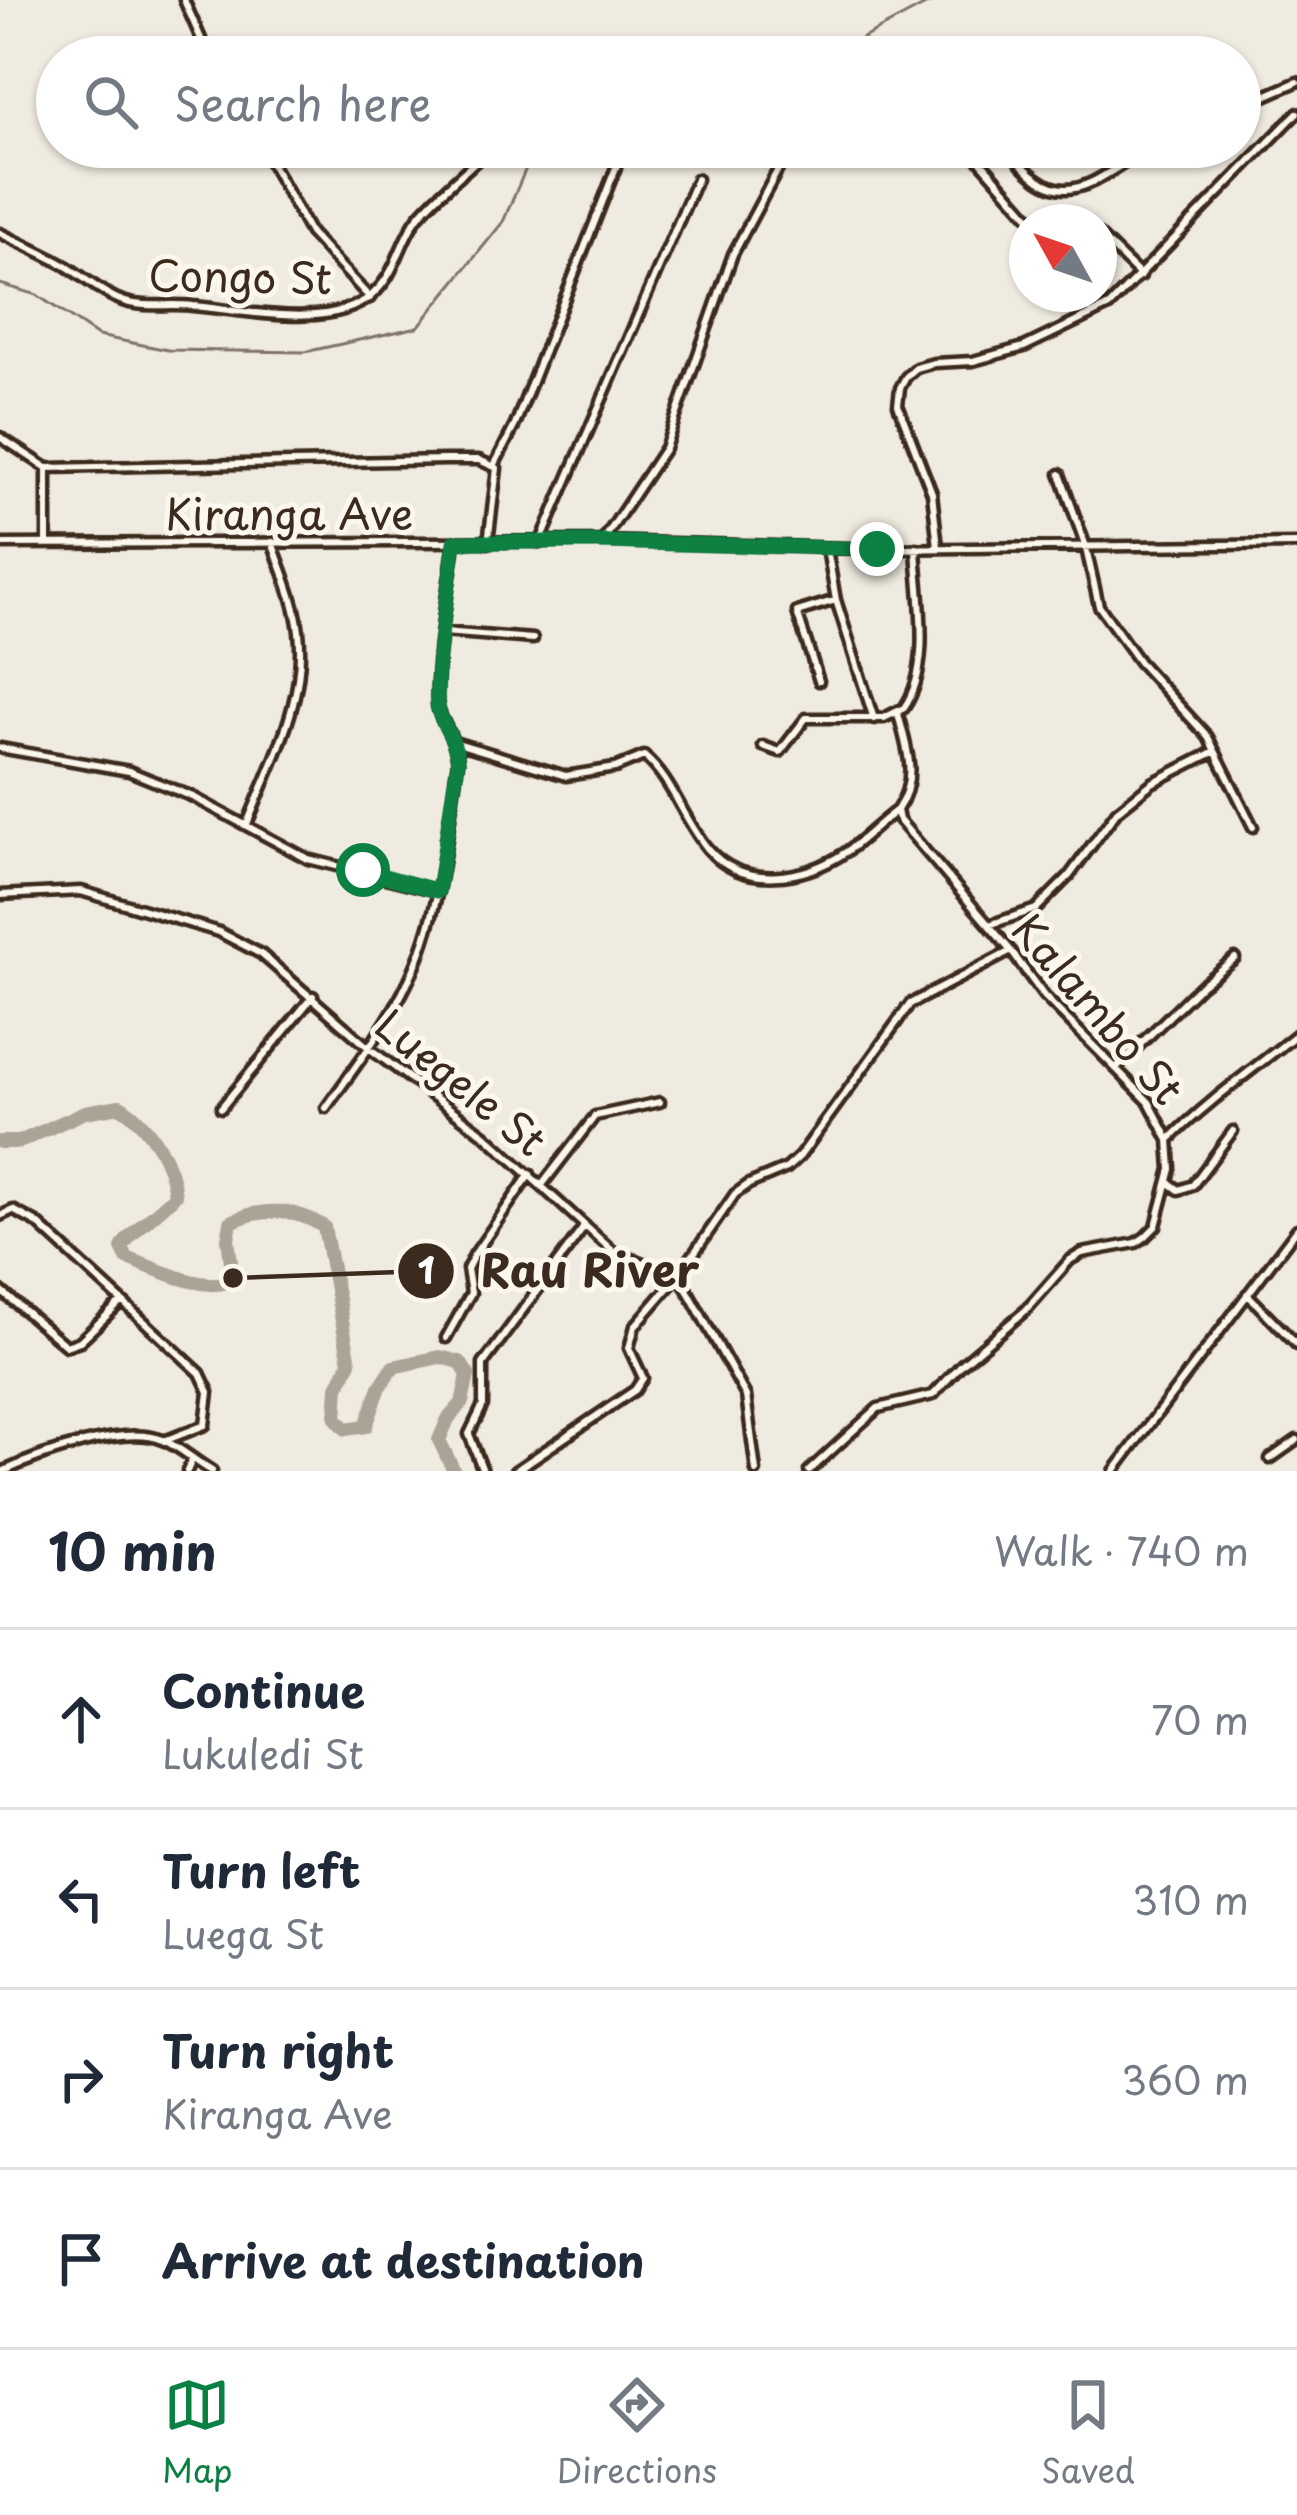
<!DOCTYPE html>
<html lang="en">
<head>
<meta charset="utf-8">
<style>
	:root { --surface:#fff; --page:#f2f2f3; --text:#1f2937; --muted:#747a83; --line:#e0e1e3; --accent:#0b8043 }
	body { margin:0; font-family:"Playpen Sans",sans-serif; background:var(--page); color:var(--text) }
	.compass { position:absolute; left:1009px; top:204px; width:108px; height:108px; border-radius:50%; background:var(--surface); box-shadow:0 3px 9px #0004; rotate:310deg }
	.stop { position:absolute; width:36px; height:36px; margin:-27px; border:9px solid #0b8043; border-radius:50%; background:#fff }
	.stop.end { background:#0b8043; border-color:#fff; box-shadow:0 3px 12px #0008 }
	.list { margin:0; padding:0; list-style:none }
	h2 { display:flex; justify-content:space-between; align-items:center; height:156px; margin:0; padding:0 48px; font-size:51px }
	h2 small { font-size:39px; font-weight:400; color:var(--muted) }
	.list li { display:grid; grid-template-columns:78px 1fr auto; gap:36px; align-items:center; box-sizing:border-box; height:180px; padding:0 48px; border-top:3px solid var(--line) }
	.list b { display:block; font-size:45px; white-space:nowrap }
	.list p { margin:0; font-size:39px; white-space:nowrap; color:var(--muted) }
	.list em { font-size:39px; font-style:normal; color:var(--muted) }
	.icon { flex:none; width:66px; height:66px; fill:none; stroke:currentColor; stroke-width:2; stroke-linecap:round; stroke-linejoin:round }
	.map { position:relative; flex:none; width:1297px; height:1471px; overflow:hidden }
	.search { position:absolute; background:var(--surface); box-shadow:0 3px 9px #0004; left:36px; right:36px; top:36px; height:132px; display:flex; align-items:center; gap:30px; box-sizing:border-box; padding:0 42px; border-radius:66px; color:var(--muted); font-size:45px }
	.sheet { height:876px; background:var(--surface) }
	nav { display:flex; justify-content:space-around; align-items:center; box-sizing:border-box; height:168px; border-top:3px solid var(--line); background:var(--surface); font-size:33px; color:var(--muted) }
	nav a { display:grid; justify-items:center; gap:6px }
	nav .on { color:var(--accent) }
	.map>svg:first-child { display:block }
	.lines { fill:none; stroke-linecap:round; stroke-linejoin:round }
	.stream { stroke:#7f7367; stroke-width:3 }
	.river { stroke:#aca397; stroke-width:14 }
	.minor-casing { stroke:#3b2a1e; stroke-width:15 }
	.minor { stroke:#fbf7ec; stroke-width:6 }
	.route { stroke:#0b8043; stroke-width:15 }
	.labels { text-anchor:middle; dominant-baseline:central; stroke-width:10; stroke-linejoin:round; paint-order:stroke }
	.street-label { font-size:42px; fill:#3b2a1e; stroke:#fbf7ec }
	.leader { fill:none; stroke:#3b2a1e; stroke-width:4.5 }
	.callout-dot { fill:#3b2a1e; stroke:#fbf7ec; stroke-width:4.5 }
	.mark-label { font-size:36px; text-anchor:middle; font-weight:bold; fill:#fff }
	.callout-label { font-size:45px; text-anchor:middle; font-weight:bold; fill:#3b2a1e; stroke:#fbf7ec; stroke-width:10; stroke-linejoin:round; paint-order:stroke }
</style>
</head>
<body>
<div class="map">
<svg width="1297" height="1471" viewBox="0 0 1297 1471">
	<rect width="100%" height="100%" fill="#f0ebe0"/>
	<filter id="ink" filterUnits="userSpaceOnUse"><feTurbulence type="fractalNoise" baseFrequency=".00833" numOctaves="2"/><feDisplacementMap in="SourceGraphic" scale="24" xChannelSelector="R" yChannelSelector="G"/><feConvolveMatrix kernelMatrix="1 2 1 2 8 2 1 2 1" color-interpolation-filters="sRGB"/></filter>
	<g filter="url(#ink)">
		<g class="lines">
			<path class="stream" d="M813 57 842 49 935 0
				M0 284 37 295 98 336 168 350 305 352 418 327 503 222 535 147"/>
			<path class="river" d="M0 1142H19L85 1112 120 1106C149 1124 172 1162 175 1195 162 1210 127 1234 122 1248L127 1258C152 1267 213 1297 233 1278L228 1239 231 1222C262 1207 296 1208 324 1227L350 1362 338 1387 336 1418 346 1429 366 1426 380 1387 393 1367 440 1357 460 1362 468 1375 462 1403 448 1419 439 1440 454 1471"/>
			<defs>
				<path id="minor" d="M184 0 209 57
					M625 57 641 54
					M1240 107 1297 82
					M262 147 310 233 370 298
					M968 147 1034 222
					M1007 147C1062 220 1088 183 1151 147
					M0 233C22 244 45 254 66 266 84 277 101 293 120 300 142 309 169 303 193 306 242 310 331 331 372 295 397 274 399 242 418 217 439 192 468 170 491 147
					M1099 235 1141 276
					M0 437 47 468V542
					M495 464 515 425 624 147
					M47 468 446 460H479L497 468 488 543
					M1060 474 1085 544 1099 606 1139 662 1208 737 1253 827
					M603 541 665 448 733 254 790 147
					M540 543 697 179
					M0 544 603 541 877 549 1297 544
					M938 547 932 493 898 405 900 388 906 377 916 368 934 363 973 361 1024 347 1109 306 1297 113
					M827 549 836 600 874 719
					M443 632 533 639
					M819 681 797 612 836 600
					M457 743 566 776 615 768 644 756C672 779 684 821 708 849 743 890 804 880 846 852 863 840 879 823 897 810
					M763 746 780 752 806 718H884L904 708C933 666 918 597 916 548
					M0 748 129 771 193 797 308 859 438 891
					M247 824C274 757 313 688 296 614 291 590 280 565 272 542
					M0 895 81 891 219 932 261 954 369 1048 485 1135 615 1253 679 1275 746 1396 756 1471
					M989 925 1036 909 1069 876 1117 811 1152 783 1215 751
					M1117 1067 1200 986 1235 958
					M221 1108 313 996
					M326 1108C355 1067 386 1027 408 982 441 914 447 835 458 762 456 735 437 719 437 701 436 649 448 595 455 542
					M1169 1140C1208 1101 1254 1069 1297 1034
					M1168 1182 1179 1190 1193 1185 1233 1131
					M542 1185 595 1116 660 1102
					M0 1216 13 1210 37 1223 200 1373 209 1392 205 1425 164 1441
					M0 1290 66 1346 80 1341 121 1302
					M1247 1294 1297 1345
					M446 1338 471 1293 467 1269 474 1255 530 1174
					M1270 1459 1297 1440
					M4 1471C41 1454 124 1424 163 1440 180 1447 196 1462 212 1471
					M187 1471 192 1460
					M483 1471 469 1434 483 1405V1364L584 1227
					M515 1471 635 1390 643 1378 629 1348 635 1326 679 1275 735 1194 749 1184 787 1168 800 1156 910 1004 1011 951
					M809 1471 878 1408 933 1395 961 1365 1026 1310 1070 1260 1082 1253 1136 1243 1145 1237 1156 1226 1171 1169 1169 1140 1149 1102 1044 996 1011 951 899 820 897 810C919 778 907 749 898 714
					M1114 1471 1297 1229"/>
			</defs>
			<use href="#minor" class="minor-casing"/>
			<use href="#minor" class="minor"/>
		</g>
	</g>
	<g class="lines" filter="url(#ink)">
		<path class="route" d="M363 870 438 891 458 762C456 737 437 720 437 702 436 648 448 595 455 542H603L877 549"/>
	</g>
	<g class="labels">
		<g class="street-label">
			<text transform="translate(240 275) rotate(1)">Congo St</text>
			<text x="289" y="512">Kiranga Ave</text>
			<text transform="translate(1099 1008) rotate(49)">Kalambo St</text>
			<text transform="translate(462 1081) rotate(39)">Luegele St</text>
		</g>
	</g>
	<path class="leader" d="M233 1278L426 1271"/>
	<g class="callout-dot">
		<circle cx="233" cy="1278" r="12"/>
		<circle cx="426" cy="1271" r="30"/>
	</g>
	<g class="mark-label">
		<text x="426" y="1284">1</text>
	</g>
	<g class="callout-label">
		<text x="590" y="1287">Rau River</text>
	</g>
</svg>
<svg class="compass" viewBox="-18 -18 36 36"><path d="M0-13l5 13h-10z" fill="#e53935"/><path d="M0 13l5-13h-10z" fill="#747a83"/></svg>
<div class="stop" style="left:363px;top:870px"></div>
<div class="stop end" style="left:877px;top:549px"></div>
<div class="search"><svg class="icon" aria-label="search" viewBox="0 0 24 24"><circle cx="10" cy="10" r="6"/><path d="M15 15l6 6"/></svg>Search here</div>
</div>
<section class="sheet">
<h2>10 min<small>Walk · 740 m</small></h2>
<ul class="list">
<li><svg class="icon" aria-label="ahead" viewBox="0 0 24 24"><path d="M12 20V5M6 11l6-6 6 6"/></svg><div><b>Continue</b><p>Lukuledi St</p></div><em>70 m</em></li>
<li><svg class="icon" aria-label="left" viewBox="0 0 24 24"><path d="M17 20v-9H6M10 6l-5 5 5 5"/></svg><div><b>Turn left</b><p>Luega St</p></div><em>310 m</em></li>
<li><svg class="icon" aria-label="right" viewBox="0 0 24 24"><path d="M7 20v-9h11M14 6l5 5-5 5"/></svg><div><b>Turn right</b><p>Kiranga Ave</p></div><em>360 m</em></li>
<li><svg class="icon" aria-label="arrive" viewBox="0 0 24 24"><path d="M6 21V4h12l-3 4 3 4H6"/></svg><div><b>Arrive at destination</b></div></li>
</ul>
</section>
<nav>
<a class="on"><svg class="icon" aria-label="map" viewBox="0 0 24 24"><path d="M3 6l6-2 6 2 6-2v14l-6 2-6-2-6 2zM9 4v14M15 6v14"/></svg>Map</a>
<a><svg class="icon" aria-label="directions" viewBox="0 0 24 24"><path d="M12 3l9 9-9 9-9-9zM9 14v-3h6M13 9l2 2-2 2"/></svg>Directions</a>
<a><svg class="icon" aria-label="saved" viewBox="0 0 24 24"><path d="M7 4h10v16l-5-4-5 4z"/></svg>Saved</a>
</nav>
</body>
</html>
